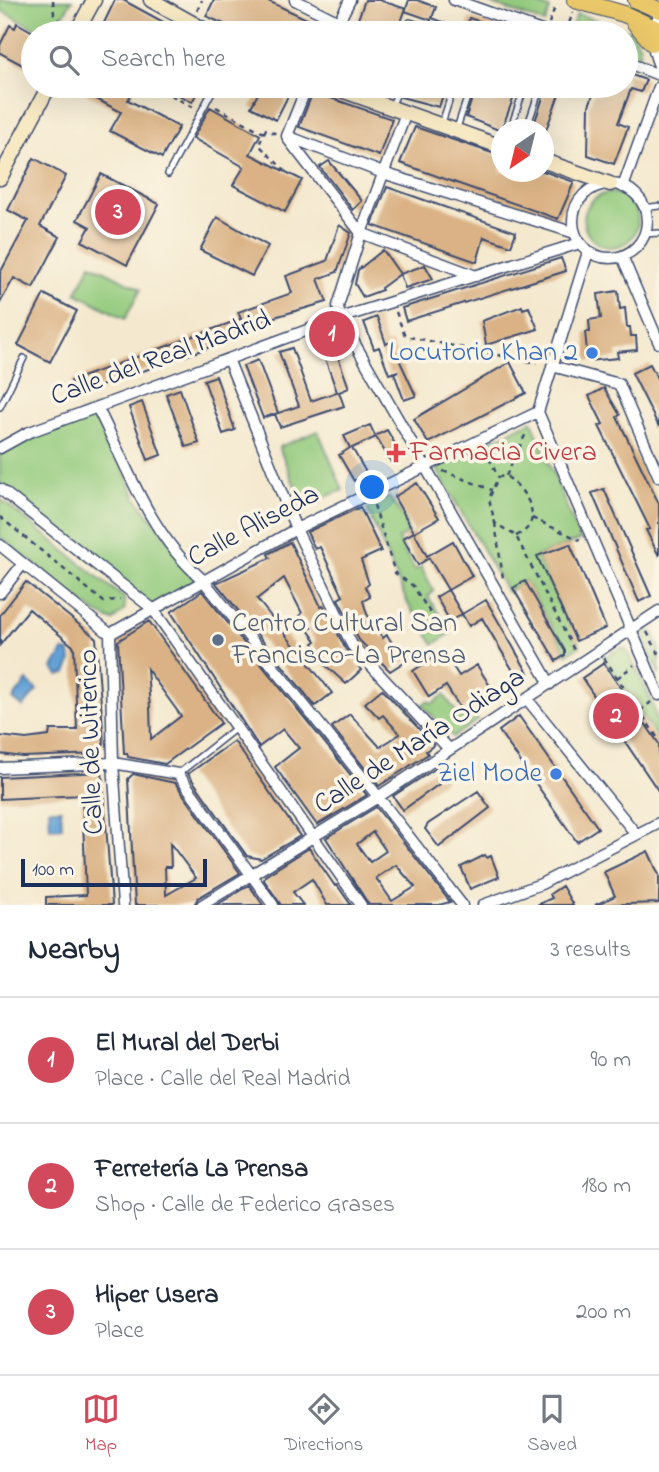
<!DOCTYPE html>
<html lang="en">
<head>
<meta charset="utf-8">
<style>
	:root { --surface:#fff; --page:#f6f6f7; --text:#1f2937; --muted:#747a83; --line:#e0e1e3; --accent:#d1495b }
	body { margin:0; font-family:"Indie Flower",sans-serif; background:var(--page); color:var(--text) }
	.compass { position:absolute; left:491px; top:119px; width:63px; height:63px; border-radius:50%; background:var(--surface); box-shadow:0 7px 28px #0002; rotate:215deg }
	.scale { position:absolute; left:21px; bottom:18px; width:186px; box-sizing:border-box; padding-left:7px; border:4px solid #1b2f5e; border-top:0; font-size:19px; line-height:24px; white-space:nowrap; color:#1b2f5e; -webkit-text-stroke:5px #fcf5e5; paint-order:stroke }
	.you { position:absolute; left:373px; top:488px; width:24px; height:24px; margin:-18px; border:5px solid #fff; border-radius:50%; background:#1a73e8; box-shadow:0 0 0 10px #1a73e833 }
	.badge { display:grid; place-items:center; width:46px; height:46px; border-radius:50%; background:var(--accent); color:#fff; font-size:23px; font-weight:700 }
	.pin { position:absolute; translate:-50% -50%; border:4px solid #fff; box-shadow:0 2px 7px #0006 }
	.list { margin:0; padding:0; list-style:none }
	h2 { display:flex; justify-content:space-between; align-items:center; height:91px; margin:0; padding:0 28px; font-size:30px }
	h2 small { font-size:23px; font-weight:400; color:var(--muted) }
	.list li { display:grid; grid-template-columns:46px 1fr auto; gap:21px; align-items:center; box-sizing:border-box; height:126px; padding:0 28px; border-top:2px solid var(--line) }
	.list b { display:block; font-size:26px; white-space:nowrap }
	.list p { margin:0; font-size:23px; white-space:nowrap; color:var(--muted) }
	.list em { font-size:23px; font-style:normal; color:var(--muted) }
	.icon { flex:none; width:38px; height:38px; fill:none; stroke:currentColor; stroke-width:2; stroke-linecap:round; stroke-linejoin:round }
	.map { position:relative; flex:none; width:659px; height:905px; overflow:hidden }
	.search { position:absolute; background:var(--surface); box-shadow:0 7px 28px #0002; left:21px; right:21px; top:21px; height:77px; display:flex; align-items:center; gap:18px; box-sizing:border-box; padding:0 24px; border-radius:38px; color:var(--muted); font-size:26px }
	.sheet { height:469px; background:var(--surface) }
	nav { display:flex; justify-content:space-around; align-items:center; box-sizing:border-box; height:98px; border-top:2px solid var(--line); background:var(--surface); font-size:19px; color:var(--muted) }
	nav a { display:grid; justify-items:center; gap:4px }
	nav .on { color:var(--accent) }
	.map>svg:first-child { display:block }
	.green { fill:#93ca7d; stroke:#577c6e; stroke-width:2 }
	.water { fill:#64a1d5; stroke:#40689a; stroke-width:2 }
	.building { fill:#dab285; fill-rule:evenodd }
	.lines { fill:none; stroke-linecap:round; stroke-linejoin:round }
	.lane-casing { stroke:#3c4b6f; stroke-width:8 }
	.street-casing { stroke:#3c4b6f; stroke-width:13 }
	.secondary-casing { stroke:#3c4b6f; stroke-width:17 }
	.primary-casing { stroke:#3c4b6f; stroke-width:18 }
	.path { stroke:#3c4b6f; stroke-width:2.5; stroke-dasharray:5 5; stroke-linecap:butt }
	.lane { stroke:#fff; stroke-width:5 }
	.street { stroke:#fff; stroke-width:10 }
	.secondary { stroke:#f7e9c3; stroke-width:14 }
	.primary { stroke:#eac769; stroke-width:16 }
	.shop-dot { fill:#3f7fe0; stroke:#fcf5e5; stroke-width:2.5 }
	.health-dot { fill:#e0444e; stroke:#fcf5e5; stroke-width:2.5 }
	.service-dot { fill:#5c6f8a; stroke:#fcf5e5; stroke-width:2.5 }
	.labels { text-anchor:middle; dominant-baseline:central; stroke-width:7; stroke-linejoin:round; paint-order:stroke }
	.shop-label { font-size:28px; fill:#366cbe; stroke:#fcf5e5; text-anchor:end }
	.street-label { font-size:28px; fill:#1b2f5e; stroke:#fcf5e5 }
	.health-label { font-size:28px; fill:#be3a42; stroke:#fcf5e5; text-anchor:start }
	.service-label { font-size:28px; fill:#4e5e75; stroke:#fcf5e5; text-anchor:start }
</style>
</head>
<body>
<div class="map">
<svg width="659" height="905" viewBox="0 0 659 905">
	<rect width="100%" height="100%" fill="#fcf5e5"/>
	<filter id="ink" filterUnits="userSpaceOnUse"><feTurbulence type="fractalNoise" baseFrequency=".0143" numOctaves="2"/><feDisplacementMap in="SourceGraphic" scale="14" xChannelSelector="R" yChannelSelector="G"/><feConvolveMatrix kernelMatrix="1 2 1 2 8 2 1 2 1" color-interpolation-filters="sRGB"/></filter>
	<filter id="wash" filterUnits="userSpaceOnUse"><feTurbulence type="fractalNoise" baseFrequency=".00686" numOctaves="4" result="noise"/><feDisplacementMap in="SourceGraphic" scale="28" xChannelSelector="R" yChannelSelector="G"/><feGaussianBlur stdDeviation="1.57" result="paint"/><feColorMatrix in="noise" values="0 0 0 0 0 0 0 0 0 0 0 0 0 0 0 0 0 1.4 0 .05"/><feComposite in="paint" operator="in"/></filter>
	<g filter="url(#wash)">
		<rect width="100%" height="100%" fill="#f4e9cf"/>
		<path class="green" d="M0 0H72L53 33H44L0 10Z
			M481 0H525L550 9 545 23Z
			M577 14 631 31 640 46V55L626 50V33L570 31Z
			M584 220a27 27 0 1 1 54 0a27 27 0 1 1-54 0Z
			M91 264 141 289 125 319 76 293Z
			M97 407 136 498 201 581 153 609 0 489V448Z
			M532 421 580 540 537 556 580 646 567 654 525 581 507 592 436 468Z
			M318 431 343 490 303 506 279 447Z
			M389 497 404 518 408 533 398 539 415 570 421 567 434 591 428 597 451 633 434 644 408 604 367 509Z
			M0 499 124 598 125 609 113 621 96 613 0 537Z
			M646 630 653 632 659 646V674L645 641Z
			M621 648H625C640 676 659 708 659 740L603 658Z
			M444 695 461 718 473 712 478 720 453 737 422 705 428 701 432 704Z"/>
		<path class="water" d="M63 651 70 652 71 662 66 673 58 675 53 668Z
			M27 681 37 690 23 707 13 699Z
			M49 809H61L62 827 50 828Z"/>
		<g id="blocks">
			<path class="building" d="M115 0H123L167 24 163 33H109L101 29Z
				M214 0H266L322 26 319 33H244L206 16Z
				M365 0H379L406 9 409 0H417L436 7 432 18 471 33H426L431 20 405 11 397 33H353Z
				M469 18 509 31 508 33H476L467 29Z
				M17 23 33 32V61L30 69 0 53V45L10 25 15 28Z
				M626 73 646 80 641 92 631 89 618 123 628 127 614 164 588 155 589 106 596 86H626Z
				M72 86H136L128 100 179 127 162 158 110 131 121 112Z
				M162 86H189L198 91 192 102Z
				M262 86H293L276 120 251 107Z
				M405 86H446L439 107 401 97Z
				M476 86H518L501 131 466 117Z
				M547 86H562L546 130H532Z
				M313 92 392 119 379 156 299 127Z
				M210 107 260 135 250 154 302 180 285 212 233 185 244 167 193 138Z
				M415 127 501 156V172L543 171 574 182 558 219 400 163Z
				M34 158 66 176 40 226 60 237 33 288 14 278 0 303V273L28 221 8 210Z
				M329 161 362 201 353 210 320 167Z
				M101 174 159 204 127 265 82 241 90 227 77 220Z
				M387 187 516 232 511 246 484 237 477 262 372 225Z
				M217 217 268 246 252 276 200 250Z
				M339 225 351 233 337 272 318 279 327 302 264 320 236 331 238 335 232 337 233 339 84 392 83 390 75 392 71 381 241 319 238 312 292 293 286 276 327 261Z
				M383 250 400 274 381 288 382 290 363 297 355 284 358 270Z
				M561 258 566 271 406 321 402 308Z
				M425 265 433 279 405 288 400 274Z
				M618 291 620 309 625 308 627 327H630L631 336H636L637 350 617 352 618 358 588 361 585 332H590L589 320 601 318 598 294Z
				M44 294 77 311 50 362 18 345Z
				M522 306 523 309 529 307 538 329 486 345 482 321Z
				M377 317 386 344 391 342 416 396 404 400 394 373 398 371 389 374 379 347 374 349 364 322Z
				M330 335 349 388 339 392 344 406 280 427 275 414 299 406 279 352 292 348 311 401 337 392 318 339Z
				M258 360 278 413 263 418 243 366Z
				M510 362 526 393 428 443 414 419Z
				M650 364 659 382V427L632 373Z
				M216 376 235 430 223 434 204 380Z
				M604 388 620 415 617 417 659 504V556L646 530 650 529 599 426 603 424 589 396Z
				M180 389 199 443 186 447 166 394Z
				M142 402 161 455 148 460 129 407Z
				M370 425 375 436 387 430 402 456 391 462 376 437 352 448 367 474 354 481 339 455 350 448 344 436Z
				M417 483 439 518 414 532 394 497Z
				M604 489 651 596 639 602 592 493Z
				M360 507 381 551 361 560 369 584 365 587 370 597 363 601 367 614 383 638 387 635 394 646 398 644 409 659 390 671 359 640 338 599 343 596 320 547 315 549 307 532Z
				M414 532 427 556 453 541 472 576 448 590 429 558 418 565 403 538Z
				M290 542 321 607 324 606 345 648 361 670 346 684 324 664 313 643 316 641 308 630 311 628 300 615 302 613 284 578 257 599 332 693 315 706 216 583 270 558 268 554Z
				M570 544 606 628 576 641 537 556Z
				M525 581 565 651V655L556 661 513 588Z
				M26 582 96 638 104 743 97 754 23 757 0 754V736L26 739 49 736 50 730H77L74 647 29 609 0 645V615Z
				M448 590 462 614 450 621 436 597Z
				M202 591 366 794 367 795 317 825 275 767 299 748 283 729 259 747 171 612Z
				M486 600 528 673 518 679 482 618 469 626 462 614Z
				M149 621 221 723 165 764 128 757 127 753H124L118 641ZM147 669 181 716 151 739 150 708Z
				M443 651 459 676 477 665 493 691 462 711 446 686 429 697 413 671Z
				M604 663 659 744V792L582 678Z
				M382 689 434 745 426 751 428 754 379 786 332 727 350 714 380 747 400 734 383 715 379 718 365 703Z
				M519 716 598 828 577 842 499 731Z
				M234 741 300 836 261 859 247 856 188 774Z
				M438 767 446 779 403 810 393 796Z
				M102 772 112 905H46V897L86 895 82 795 0 799V777Z
				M133 774 175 783 240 873 198 898 194 905H135L128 779ZM170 843 196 878 166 895 165 867H171Z
				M478 791 490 808 439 847 425 829 428 824Z
				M376 807 450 902 439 905H369L326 838ZM373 832 386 851 370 862 357 844ZM396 865 415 887 392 901 376 878Z
				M309 848 335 886 337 885 351 905H327L312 879 293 892 303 905H281L264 880 265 876Z
				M648 851 659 875V903L595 905 615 896 604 872Z
				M485 855 487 858 491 856 499 877 470 889 461 867Z
				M249 885 263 905H217Z
				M562 886 573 905H537L552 898 550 894Z"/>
		</g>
	</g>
	<g filter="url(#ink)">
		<use href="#blocks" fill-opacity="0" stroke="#3c4b6f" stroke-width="2"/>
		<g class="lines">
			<defs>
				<path id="lane" d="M403 33 410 22 419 25V33
					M378 103 384 86
					M392 105 400 86
					M442 123 454 86
					M457 128 471 86
					M510 130 525 86
					M526 130 541 86
					M168 174 215 86
					M644 208 659 206
					M644 234 659 233
					M0 407 24 358
					M178 774 236 728"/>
				<path id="street" d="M295 0 339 22
					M454 0 547 33
					M659 16C649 34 652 48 659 66
					M333 33 350 0
					M626 62 659 75
					M406 113 361 233 338 306 340 318 550 684
					M287 136 383 173 575 233
					M287 136 307 86
					M288 139 361 233 476 276
					M573 221a37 37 0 1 1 74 0a37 37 0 1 1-74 0Z
					M623 187 659 87
					M622 256 659 343
					M228 359 296 529 352 645 449 749
					M552 366 619 384 659 477
					M97 407C128 468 150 535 203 580L372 789 462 905
					M538 412 659 695
					M0 448 27 433 340 318 580 243
					M0 489 153 609 361 905
					M0 545 110 634 113 763 123 905
					M0 593 22 565
					M110 634 296 529 538 412 588 252
					M527 699 636 834
					M0 768 113 763 178 774 273 905
					M202 905 378 797 659 611
					M483 905 541 884 659 823"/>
				<path id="secondary" d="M151 0 210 33
					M76 33 94 0
					M330 86 502 147
					M544 161 610 184
					M0 178 49 86"/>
				<path id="primary" d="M575 0 624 14 659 30
					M636 0 659 10
					M634 22 652 43"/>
			</defs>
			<use href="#lane" class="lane-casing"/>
			<use href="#street" class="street-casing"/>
			<use href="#secondary" class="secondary-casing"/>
			<use href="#primary" class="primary-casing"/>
			<path class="path" d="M53 0 54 14 60 21
				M197 11 202 0
				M549 23 555 7
				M566 32 573 12
				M153 86 193 107
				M216 107 264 133 259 145 285 171
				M264 133 266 129 276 134
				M396 312 405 336 537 363
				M485 449 498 477
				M443 471 492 490
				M506 476 527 431
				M374 505 395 573 413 586 443 633
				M0 517 104 602 120 599
				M532 518 580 540
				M495 523 503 578
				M516 536C548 522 525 489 506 476L498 477 489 499 495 523 516 536 576 654
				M647 632 659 654
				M604 658 659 740
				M617 678 634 665
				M640 711 651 702"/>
			<use href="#lane" class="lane"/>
			<use href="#street" class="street"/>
			<use href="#secondary" class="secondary"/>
			<use href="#primary" class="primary"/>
		</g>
	</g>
	<g class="shop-dot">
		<circle cx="592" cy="353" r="7"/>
		<circle cx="556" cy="774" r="7"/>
	</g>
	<path class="health-dot" d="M392.5 442.5h7v7h7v7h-7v7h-7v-7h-7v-7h7z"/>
	<circle class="service-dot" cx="218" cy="640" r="7"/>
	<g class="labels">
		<g class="shop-label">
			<text x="578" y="353">Locutorio Khan 2</text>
			<text x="542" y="774">Ziel Mode</text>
		</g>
		<g class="street-label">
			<text transform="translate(161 359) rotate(-20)">Calle del Real Madrid</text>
			<text transform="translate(254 527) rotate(-28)">Calle Aliseda</text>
			<text transform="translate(92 742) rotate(-92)">Calle de Witerico</text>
			<text transform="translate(420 742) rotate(-33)">Calle de María Odiaga</text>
		</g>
		<g class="health-label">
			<text x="410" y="453">Farmacia Civera</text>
		</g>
		<g class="service-label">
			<text x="232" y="624">Centro Cultural San<tspan x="232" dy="32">Francisco-La Prensa</tspan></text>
		</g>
	</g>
</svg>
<svg class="compass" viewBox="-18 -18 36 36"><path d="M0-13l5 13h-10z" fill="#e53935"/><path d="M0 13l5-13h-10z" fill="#747a83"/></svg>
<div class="scale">100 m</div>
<div class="you"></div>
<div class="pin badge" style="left:332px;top:334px">1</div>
<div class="pin badge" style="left:616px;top:716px">2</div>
<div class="pin badge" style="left:118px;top:212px">3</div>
<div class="search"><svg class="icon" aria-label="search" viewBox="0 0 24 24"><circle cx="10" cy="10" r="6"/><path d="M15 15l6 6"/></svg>Search here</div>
</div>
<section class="sheet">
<h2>Nearby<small>3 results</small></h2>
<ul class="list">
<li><span class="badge">1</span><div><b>El Mural del Derbi</b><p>Place · Calle del Real Madrid</p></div><em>90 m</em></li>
<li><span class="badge">2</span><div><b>Ferretería La Prensa</b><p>Shop · Calle de Federico Grases</p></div><em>180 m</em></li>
<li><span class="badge">3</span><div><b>Hiper Usera</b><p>Place</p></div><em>200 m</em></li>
</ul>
</section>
<nav>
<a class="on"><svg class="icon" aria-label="map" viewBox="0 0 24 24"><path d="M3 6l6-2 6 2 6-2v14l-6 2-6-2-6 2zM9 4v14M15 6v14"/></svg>Map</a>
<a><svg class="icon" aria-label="directions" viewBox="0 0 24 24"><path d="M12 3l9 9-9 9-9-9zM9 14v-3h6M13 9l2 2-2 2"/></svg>Directions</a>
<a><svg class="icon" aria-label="saved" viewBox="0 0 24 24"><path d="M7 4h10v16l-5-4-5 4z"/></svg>Saved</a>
</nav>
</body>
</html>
